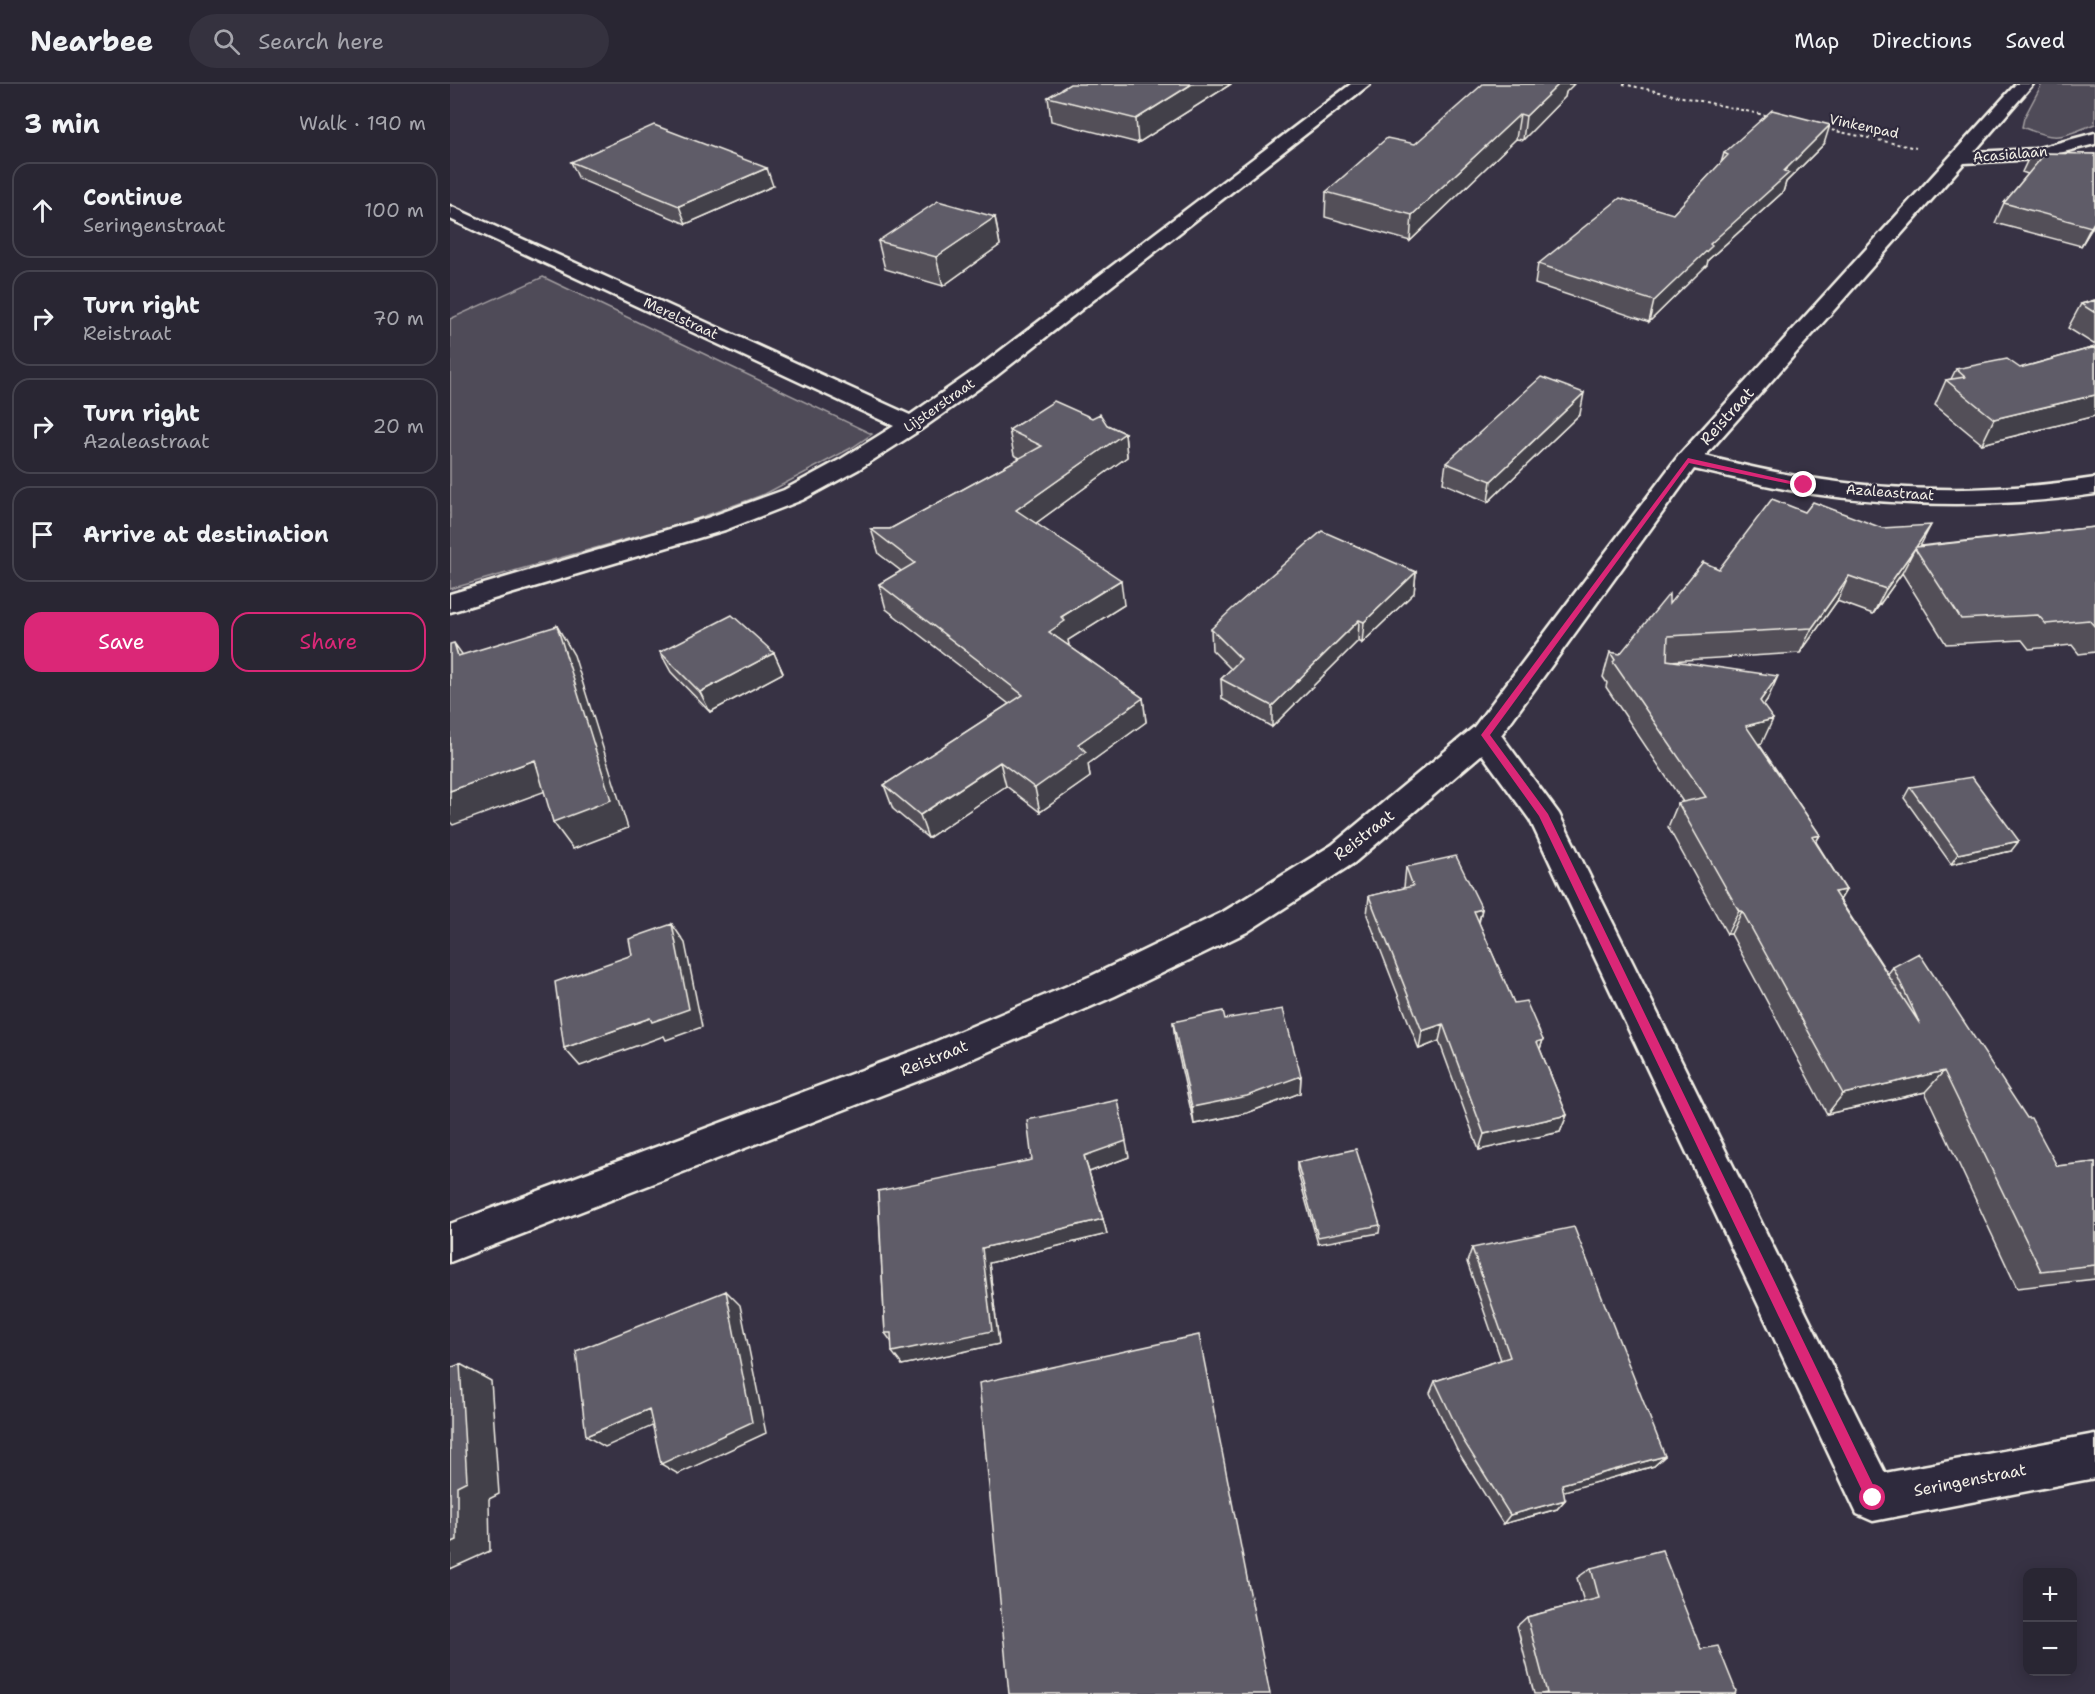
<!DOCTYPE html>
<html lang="en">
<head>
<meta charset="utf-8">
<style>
	:root { --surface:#292633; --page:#35323f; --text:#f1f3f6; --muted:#a5a5ac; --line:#45434e; --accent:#db2777 }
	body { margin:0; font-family:"Shantell Sans",sans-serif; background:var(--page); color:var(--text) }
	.controls { position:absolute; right:18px; bottom:18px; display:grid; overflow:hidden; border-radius:12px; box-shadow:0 3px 15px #0003 }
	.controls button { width:54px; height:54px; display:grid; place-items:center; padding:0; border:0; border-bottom:2px solid var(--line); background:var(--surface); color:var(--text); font:30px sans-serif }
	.stop { position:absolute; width:18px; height:18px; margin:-14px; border:4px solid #db2777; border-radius:50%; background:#fff }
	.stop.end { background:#db2777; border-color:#fff; box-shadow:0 2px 6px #0008 }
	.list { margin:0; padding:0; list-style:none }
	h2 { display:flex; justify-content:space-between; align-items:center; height:78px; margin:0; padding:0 24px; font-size:26px }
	h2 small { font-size:20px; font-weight:400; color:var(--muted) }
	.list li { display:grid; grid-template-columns:39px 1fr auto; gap:18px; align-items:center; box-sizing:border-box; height:96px; margin:0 12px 12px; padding:0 12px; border:2px solid var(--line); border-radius:18px }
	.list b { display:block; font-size:22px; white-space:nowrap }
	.list p { margin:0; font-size:20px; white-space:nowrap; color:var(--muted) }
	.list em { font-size:20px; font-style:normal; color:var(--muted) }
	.actions { display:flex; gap:12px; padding:18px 24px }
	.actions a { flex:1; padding:14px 0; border:2px solid var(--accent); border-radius:18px; text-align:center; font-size:21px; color:var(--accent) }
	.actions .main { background:var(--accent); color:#fff }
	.icon { flex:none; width:33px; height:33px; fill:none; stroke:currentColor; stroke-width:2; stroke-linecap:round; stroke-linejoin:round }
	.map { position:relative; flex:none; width:1645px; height:1610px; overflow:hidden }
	header { display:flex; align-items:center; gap:36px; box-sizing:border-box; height:84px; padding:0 30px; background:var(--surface); border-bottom:2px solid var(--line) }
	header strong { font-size:28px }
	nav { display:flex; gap:33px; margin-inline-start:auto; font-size:21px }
	.search { width:420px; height:54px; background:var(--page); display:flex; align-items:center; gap:15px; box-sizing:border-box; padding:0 21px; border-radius:33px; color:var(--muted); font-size:22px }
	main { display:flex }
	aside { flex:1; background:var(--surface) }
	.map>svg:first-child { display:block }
	.green { fill:#504b59; stroke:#a29ea0; stroke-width:1.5 }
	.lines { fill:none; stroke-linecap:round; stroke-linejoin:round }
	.street-casing { stroke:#f4f1e8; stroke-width:5 }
	.path { stroke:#f4f1e8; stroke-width:2; stroke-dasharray:3 3; stroke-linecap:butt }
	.street { fill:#2f2a3d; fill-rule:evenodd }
	.wall { fill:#524f59; stroke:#f4f1e8; stroke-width:1.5 }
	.shaded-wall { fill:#424048; stroke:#f4f1e8; stroke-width:1.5 }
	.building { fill:#5f5c67; stroke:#f4f1e8; stroke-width:1.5 }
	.route { fill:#db2777 }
	.labels { text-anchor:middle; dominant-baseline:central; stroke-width:4.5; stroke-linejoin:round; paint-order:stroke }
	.far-street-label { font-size:14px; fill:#f4f1e8; stroke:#2f2a3d }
	.street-label { font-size:16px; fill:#f4f1e8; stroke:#2f2a3d }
</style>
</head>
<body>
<header>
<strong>Nearbee</strong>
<div class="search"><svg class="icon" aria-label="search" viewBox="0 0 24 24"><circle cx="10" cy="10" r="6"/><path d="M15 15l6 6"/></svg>Search here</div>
<nav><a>Map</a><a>Directions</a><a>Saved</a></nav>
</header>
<main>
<aside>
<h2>3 min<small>Walk · 190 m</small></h2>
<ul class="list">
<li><svg class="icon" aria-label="ahead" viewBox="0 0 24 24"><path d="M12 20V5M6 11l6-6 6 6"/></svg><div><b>Continue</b><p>Seringenstraat</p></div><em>100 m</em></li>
<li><svg class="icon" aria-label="right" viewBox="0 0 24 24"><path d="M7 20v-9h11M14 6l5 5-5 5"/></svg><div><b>Turn right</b><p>Reistraat</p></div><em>70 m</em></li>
<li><svg class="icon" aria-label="right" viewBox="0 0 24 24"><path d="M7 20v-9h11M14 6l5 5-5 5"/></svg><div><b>Turn right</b><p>Azaleastraat</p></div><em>20 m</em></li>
<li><svg class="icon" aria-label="arrive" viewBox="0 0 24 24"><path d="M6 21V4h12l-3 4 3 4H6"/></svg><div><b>Arrive at destination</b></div></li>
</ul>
<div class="actions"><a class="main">Save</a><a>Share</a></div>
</aside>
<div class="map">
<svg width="1645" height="1610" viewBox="0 0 1645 1610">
	<rect width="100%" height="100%" fill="#373244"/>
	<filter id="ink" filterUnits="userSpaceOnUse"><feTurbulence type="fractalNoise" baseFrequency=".0167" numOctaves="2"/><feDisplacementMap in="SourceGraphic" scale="12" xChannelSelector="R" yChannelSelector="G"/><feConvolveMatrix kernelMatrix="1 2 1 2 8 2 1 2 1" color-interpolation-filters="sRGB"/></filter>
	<g filter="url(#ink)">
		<path class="green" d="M1592 0H1645V40C1610 53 1609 58 1572 43L1574 34Z
			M93 193 422 350 403 363 315 410 238 438 0 505V235Z"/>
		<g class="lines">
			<defs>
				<path id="street" d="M901 0H920L545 293 470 346 409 385 352 416 275 446 0 528V510L257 434 334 406 391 375 444 342 0 135V122L460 331 529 283Z
					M1566 0H1583L1524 68 1585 65 1645 49V60L1586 75 1514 79 1255 372C1287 380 1320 388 1353 393 1449 409 1549 409 1645 394V410C1549 424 1452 423 1356 409 1319 403 1281 393 1244 385L1051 651 1109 730 1435 1389 1645 1350V1394L1423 1437 1407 1430 1080 736 1032 670 904 779 797 848 665 912 494 987 0 1178V1140L468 965 641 892 773 828 882 761 1024 643 1229 371Z"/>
			</defs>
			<use href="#street" class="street-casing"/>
			<path class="path" d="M1173 0 1319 32
				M1376 45 1466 64"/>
			<use href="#street" class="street"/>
		</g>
		<path class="wall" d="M781 0 688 59 601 37 598 13Z
			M1116 8 1115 13 1073 56 1066 55 960 157 875 133 876 108 965 60Z
			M1374 60 1336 98 1333 108 1258 176 1257 181 1199 238 1085 200 1088 180 1223 130 1271 79 1274 69Z
			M1581 69 1645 70V139L1631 162 1545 139 1554 119 1578 90 1572 88Z
			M121 78 323 102 236 140 129 95Z
			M545 133 550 161 493 202 435 185 428 157Z
			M1645 216V261L1618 244 1631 220Z
			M1645 263V332L1532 360 1485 321 1496 296 1501 295 1506 285 1570 284Z
			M1130 330 1038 418 993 399 996 379Z
			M657 341 675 349 677 373 586 439 674 521 618 556 619 562 693 614 696 638 638 680 640 693 590 728 556 702 478 754 443 725 434 701 559 620 436 525 429 500 451 487 429 470 421 445H440L570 374 564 371 559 346Z
			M1355 428 1470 462 1645 443V568L1629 570 1622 561 1579 565 1572 556 1496 560 1452 489 1423 530 1387 517 1350 569 1219 577 1317 617 1313 622 1312 659 1309 660 1370 751 1366 758 1396 806 1390 816 1438 890 1443 883 1607 1082 1645 1078V1195L1567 1204 1475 1008 1377 1030 1281 850H1277L1218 743 1228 719 1233 718 1156 603 1157 599 1153 593 1160 568 1170 570 1219 520 1269 485Z
			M966 488 964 509 912 559 908 557 822 643 772 615 771 595 781 585 762 566 761 545Z
			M210 568 324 569 333 589 260 628 221 588Z
			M1460 703 1561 767 1501 780 1454 714Z
			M956 783 1032 825 1029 839 1064 919 1093 956 1090 965 1117 1031 1110 1048 1029 1066 989 957 969 965 917 831 919 812 954 804V803Z
			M775 935 851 992 850 1009 797 1029 744 1040 725 956 723 938Z
			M679 1073 639 1088 657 1150 539 1179 549 1260 452 1281 441 1257 435 1249 428 1107Z
			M847 1078 930 1141 929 1149 868 1160 847 1086Z
			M1022 1164 1215 1372 1204 1382 1113 1407 1115 1416 1107 1425 1053 1440 1007 1366 980 1309 985 1297 1051 1276 1017 1178Z
			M1141 1484 1251 1565 1285 1610H1084L1067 1542 1077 1533 1134 1518 1127 1494Z"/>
		<path class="shaded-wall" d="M742 0H781L688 59 686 35Z
			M1109 0H1124L1116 8 1115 13 1073 56 1076 32Z
			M1070 30 1066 55 960 157 962 131Z
			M1380 41 1374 60 1336 98 1333 108 1258 176 1257 181 1199 238 1204 217 1260 160Z
			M317 84 323 102 236 140 229 122Z
			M545 133 550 161 493 202 486 173Z
			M1645 137V139L1631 162 1641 143Z
			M1134 309 1130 330 1038 418 1041 397Z
			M1645 311V332L1532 360 1544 335Z
			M675 349 677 373 571 450 566 426Z
			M1481 441 1467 468 1465 464Z
			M1465 464 1452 489 1423 530 1436 505Z
			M966 488 964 509 912 559 914 538Z
			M1399 492 1387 517 1350 569 1362 544Z
			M671 496 674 521 618 556 619 562 599 548 611 533Z
			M909 536 908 557 822 643V622Z
			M107 542 124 571 178 744 123 765 103 738Z
			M4 559 24 587 8 572Z
			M324 569 333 589 260 628 250 608Z
			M1328 592 1317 617 1300 641 1323 635 1312 659 1286 666 1296 642 1310 617Z
			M693 614 696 638 638 680 640 693 590 728 585 704 628 660Z
			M85 676 104 704 3 741 0 738V707Z
			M550 678 556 702 478 754 470 731Z
			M1370 751 1356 775 1362 753Z
			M1569 757 1561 767 1501 780 1508 770Z
			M1396 806 1382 829 1384 808Z
			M1032 825 1027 844 1024 827Z
			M1289 827H1292L1281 850H1277Z
			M222 840 235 859 252 943 216 956 214 952 130 982 114 964 200 934Z
			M993 940 989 957 969 965 972 947Z
			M1093 956 1087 973V958Z
			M1494 987 1475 1008 1377 1030 1393 1010Z
			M851 992 850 1009 797 1029 744 1040 742 1023Z
			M1117 1031 1110 1048 1029 1066 1034 1050Z
			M671 1033 679 1073 639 1088 634 1072Z
			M653 1135 657 1150 539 1179 549 1260 452 1281 442 1268 532 1164Z
			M276 1207 290 1221 316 1349 228 1390 211 1380Z
			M10 1280 41 1297 49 1410 39 1415 40 1467 0 1485V1459Z
			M199 1325 216 1336 155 1363 136 1352Z
			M1215 1372 1204 1382 1104 1410 1112 1400Z
			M1115 1416 1107 1425 1053 1440 1060 1431Z"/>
		<path class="building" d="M620 0H742L686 35 598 13Z
			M1033 0H1109L1076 32 1070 30 962 131 876 108 937 54 965 60Z
			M1322 26 1380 41 1334 87 1339 89 1260 160 1262 162 1204 217 1088 180 1170 114 1223 130 1278 71 1274 69Z
			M204 41 317 84 229 122 121 78Z
			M1581 69 1645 70V137L1641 143 1554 119 1592 73Z
			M488 117 545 133 486 173 428 157Z
			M1645 216V229L1631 220Z
			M1645 263V311L1544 335 1496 296 1515 293 1506 285 1557 275 1570 284Z
			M1091 293 1134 309 1041 397 996 379Z
			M604 317 642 334 650 330 657 341 675 349 566 426 671 496 611 533 615 537 599 548 693 614 628 660 636 668 585 704 550 678 470 731 434 701 573 611 429 500 465 479 421 445H440L592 362 559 346Z
			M1322 415 1355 428 1363 418 1432 444 1481 441 1466 463 1645 443V543L1639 536 1596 540 1588 531 1511 535 1465 464 1436 505 1399 492 1362 544 1218 552 1217 576 1328 592 1310 617 1323 635 1296 642 1370 751 1362 753 1396 806 1384 808 1470 940 1443 883 1469 869 1577 1034H1581L1607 1082 1645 1078V1181L1591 1187 1494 987 1393 1010 1292 827H1289L1228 719 1256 713 1163 578 1165 576 1160 568 1170 570 1219 510V520L1253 478 1269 485Z
			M872 447 966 488 914 538 909 536 822 622 771 595 791 575 761 545 782 525Z
			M282 531 324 569 250 608 210 568Z
			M107 542 161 716 103 738 85 676 0 707V560L4 559 8 572Z
			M1522 693 1569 757 1508 770 1460 703Z
			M1006 772 1032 825 1024 827 1064 919 1076 917 1093 956 1087 958 1117 1031 1034 1050 993 940 972 947 919 812 963 802 956 783Z
			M222 840 239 925 202 938 200 934 114 964 105 898 182 871 179 855Z
			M833 925 851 992 797 1012 742 1023 723 938 773 927 775 935Z
			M668 1016 676 1057 634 1072 653 1135 532 1164 542 1247 442 1268 441 1249H435L428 1107 582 1076 577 1036Z
			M906 1065 930 1141 868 1153 847 1078Z
			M1124 1143 1215 1372 1112 1400 1115 1416 1060 1431 1013 1356 985 1297 1060 1273 1022 1164Z
			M276 1207 302 1338 211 1380 199 1325 136 1352 126 1267Z
			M749 1251 820 1610H559L529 1299Z
			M10 1280 17 1397 7 1402V1456L0 1459V1284Z
			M1212 1466 1251 1565 1268 1562 1286 1607 1285 1610H1091L1097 1609 1077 1533 1149 1514 1141 1484Z"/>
	</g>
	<path class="route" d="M1238 374 1358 401 1354 403 1239 379 1040 651 1098 730 1427 1409 1429 1414 1427 1419 1423 1421 1418 1419 1089 732 1031 651Z"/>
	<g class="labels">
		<g class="far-street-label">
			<text transform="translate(1414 42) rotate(12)">Vinkenpad</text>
			<text transform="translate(1560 70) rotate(-5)">Acasialaan</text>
			<text transform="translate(231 234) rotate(25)">Merelstraat</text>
			<text transform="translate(489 321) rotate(-35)">Lijsterstraat</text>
			<text transform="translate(1440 408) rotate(4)">Azaleastraat</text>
		</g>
		<g class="street-label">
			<text transform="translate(1277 332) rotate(-48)">Reistraat</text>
			<text transform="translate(914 751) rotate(-38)">Reistraat</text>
			<text transform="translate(484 974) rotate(-22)">Reistraat</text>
			<text transform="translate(1520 1396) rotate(-11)">Seringenstraat</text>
		</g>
	</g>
</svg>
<div class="controls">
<button>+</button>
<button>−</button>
</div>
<div class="stop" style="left:1423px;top:1414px"></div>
<div class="stop end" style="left:1354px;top:401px"></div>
</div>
</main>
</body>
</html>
